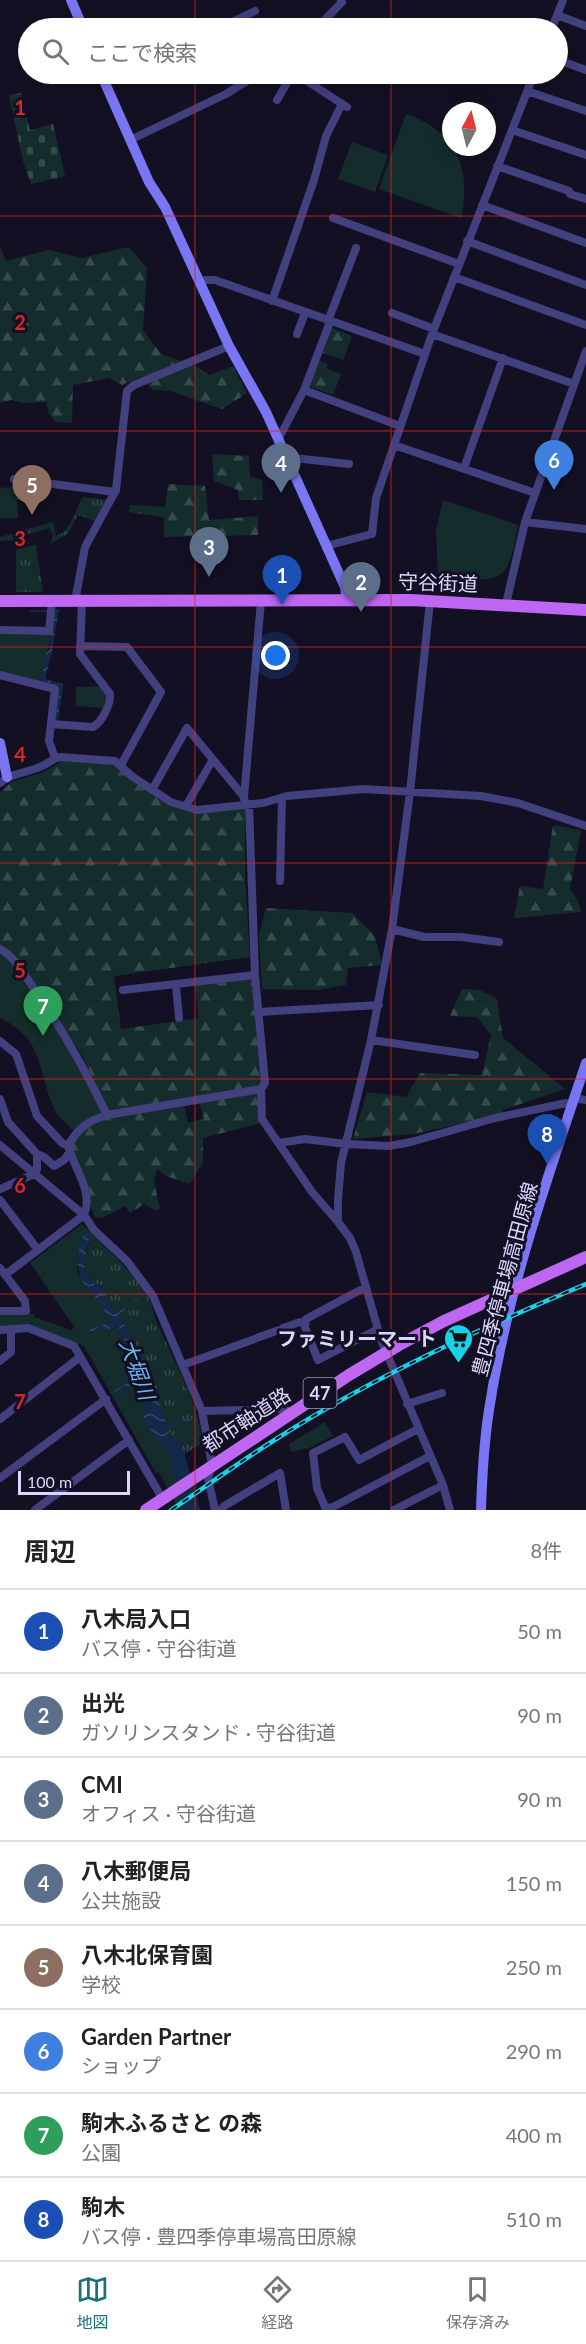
<!DOCTYPE html>
<html lang="ja">
<head>
<meta charset="utf-8">
<style>
	:root { --surface:#fff; --page:#f6f6f6; --text:#222; --muted:#767676; --line:#e0e0e0; --accent:#1c727c }
	body { margin:0; font-family:Lato,"Noto Sans JP",sans-serif; background:var(--page); color:var(--text) }
	.compass { position:absolute; left:442px; top:102px; width:54px; height:54px; border-radius:50%; background:var(--surface); box-shadow:0 3px 15px #0003; rotate:7deg }
	.scale { position:absolute; left:18px; bottom:15px; width:112px; box-sizing:border-box; padding-left:6px; border:3px solid #dbd6fb; border-top:0; font-size:16px; line-height:21px; white-space:nowrap; color:#dbd6fb; -webkit-text-stroke:4px #141023; paint-order:stroke }
	.you { position:absolute; left:276px; top:656px; width:21px; height:21px; margin:-15px; border:4px solid #fff; border-radius:50%; background:#1a73e8; box-shadow:0 0 0 9px #1a73e833 }
	.badge { display:grid; place-items:center; width:39px; height:39px; border-radius:50%; background:var(--accent); color:#fff; font-size:20px; font-weight:700 }
	.pin { position:absolute; translate:-50% -50px; filter:drop-shadow(0 2px 3px #0008) }
	.pin::after { content:''; position:absolute; top:32px; width:21px; height:18px; background:inherit; clip-path:polygon(0 0,100% 0,50% 100%) }
	.list { margin:0; padding:0; list-style:none }
	h2 { display:flex; justify-content:space-between; align-items:center; height:78px; margin:0; padding:0 24px; font-size:26px }
	h2 small { font-size:20px; font-weight:400; color:var(--muted) }
	.list li { display:grid; grid-template-columns:39px 1fr auto; gap:18px; align-items:center; box-sizing:border-box; height:84px; padding:0 24px; border-top:2px solid var(--line) }
	.list b { display:block; font-size:22px; white-space:nowrap }
	.list p { margin:0; font-size:20px; white-space:nowrap; color:var(--muted) }
	.list em { font-size:20px; font-style:normal; color:var(--muted) }
	.icon { flex:none; width:33px; height:33px; fill:none; stroke:currentColor; stroke-width:2; stroke-linecap:round; stroke-linejoin:round }
	.map { position:relative; flex:none; width:586px; height:1510px; overflow:hidden }
	.search { position:absolute; background:var(--surface); box-shadow:0 3px 15px #0003; left:18px; right:18px; top:18px; height:66px; display:flex; align-items:center; gap:15px; box-sizing:border-box; padding:0 21px; border-radius:33px; color:var(--muted); font-size:22px }
	.sheet { height:750px; background:var(--surface) }
	nav { display:flex; justify-content:space-around; align-items:center; box-sizing:border-box; height:84px; border-top:2px solid var(--line); background:var(--surface); font-size:16px; color:var(--muted) }
	nav a { display:grid; justify-items:center; gap:3px }
	nav .on { color:var(--accent) }
	.map>svg:first-child { display:block }
	.grass { fill:url(#grass-tufts) }
	.forest { fill:url(#forest-firs) }
	.cemetery { fill:url(#cemetery-stones) }
	.green { fill:#142d2c }
	.water { fill:url(#water-waves) }
	.lines { fill:none; stroke-linecap:round; stroke-linejoin:round }
	.stream { stroke:#142949; stroke-width:2 }
	.river { stroke:#142949; stroke-width:14 }
	.street { stroke:#42407e; stroke-width:8 }
	.secondary { stroke:#7976f3; stroke-width:10 }
	.primary { stroke:#be67f2; stroke-width:12 }
	.rail-casing { stroke:#15d3e9; stroke-width:4.5 }
	.rail { stroke:#141023; stroke-width:2; stroke-dasharray:7; stroke-linecap:butt }
	.grid { fill:none; stroke:#d62828; stroke-width:1.5; stroke-opacity:0.55 }
	.labels { text-anchor:middle; dominant-baseline:central; stroke-width:6; stroke-linejoin:round; paint-order:stroke }
	.shield { fill:#141023; stroke:#9f9bba; stroke-width:1.5 }
	.shield-label { font-size:18px; font-weight:bold; fill:#dbd6fb }
	.street-label { font-size:20px; fill:#dbd6fb; stroke:#141023 }
	.poi-label { font-size:20px; font-weight:bold; fill:#dbd6fb; stroke:#141023; text-anchor:end }
	.water-label { font-size:21px; font-style:italic; fill:#6eb4f2; stroke:#141023 }
	.grid-label { font-size:20px; text-anchor:middle; font-weight:bold; fill:#d62828; stroke:#141023; stroke-width:6; stroke-linejoin:round; paint-order:stroke }
</style>
</head>
<body>
<div class="map">
<svg width="586" height="1510" viewBox="0 0 586 1510">
	<defs>
		<pattern id="grass-tufts" width="24" height="20" patternUnits="userSpaceOnUse" patternTransform="scale(1.5)"><rect width="24" height="20" fill="#142d2c"/><path d="M3 7l-1-3M5 7V3M7 7l1-3M15 17l-1-3M17 17v-4M19 17l1-3" fill="none" stroke="#364b4c"/></pattern>
		<pattern id="forest-firs" width="22" height="20" patternUnits="userSpaceOnUse" patternTransform="scale(1.5)"><rect width="22" height="20" fill="#142d2c"/><path d="M5 1l3.5 6h-7zM16 11l3.5 6h-7z" fill="#364b4c"/></pattern>
		<pattern id="cemetery-stones" width="16" height="16" patternUnits="userSpaceOnUse" patternTransform="scale(1.5)"><rect width="16" height="16" fill="#142d2c"/><path d="M2 7V4a2 2 0 0 1 4 0v3zM10 15v-3a2 2 0 0 1 4 0v3z" fill="#364b4c"/></pattern>
		<pattern id="water-waves" width="16" height="10" patternUnits="userSpaceOnUse" patternTransform="scale(1.5)"><rect width="16" height="10" fill="#142949"/><path d="M0 5q4-4 8 0t8 0" fill="none" stroke="#364764"/></pattern>
	</defs>
	<rect width="100%" height="100%" fill="#141023"/>
	<path class="grass" d="M83 497 109 500 95 521 78 515 79 512 69 533 50 544 53 535 49 528 17 537 16 540 0 541V537L53 522 56 536C72 531 74 511 83 497Z
		M36 545 43 592H16V549Z
		M87 1229C108 1250 133 1271 148 1297 152 1305 154 1315 157 1323 168 1349 207 1418 200 1444L181 1457 167 1427 195 1418 166 1426C161 1398 134 1338 118 1315L141 1297 117 1314 106 1299 102 1285 95 1284 82 1266 87 1253 90 1235 85 1231Z"/>
	<path class="forest" d="M0 246 6 261 49 250 81 258 129 247 147 268 143 330 161 354 195 366 210 375 233 366 247 393 222 409 170 391 153 390 141 377 122 385 109 378 73 385 72 423 56 422 48 412 47 402 23 403 12 400 0 403Z
		M332 328 352 336 343 360 323 353Z
		M319 360 327 364V369L341 374 333 395 309 386Z
		M212 454 249 456 250 477 262 480 263 500H239L238 490 214 481Z
		M168 484 205 486 209 520 258 516V535L164 537V517L129 512 130 505 165 507Z
		M64 760 114 765 198 813 245 808V877L250 957 114 976 121 1029 199 1018 195 985 253 977 262 1082 259 1087 111 1112 107 1108 81 1054 52 1010 0 946V793L11 782 44 772Z
		M553 825 581 830 570 889 578 901 581 912 514 918 520 886 543 889Z
		M266 908 352 913 375 936 382 965 348 968 346 985 316 990 262 989 259 934Z
		M462 989 480 990 497 999 503 1038 565 1089 503 1110 502 1114 414 1134 353 1139 367 1092 406 1097 420 1073 482 1075 491 1035 477 1017 450 1016Z
		M257 1093 261 1123 203 1138V1162L190 1184 166 1176 158 1169 156 1171 154 1182 160 1208 157 1211 144 1204 130 1213 125 1206 102 1218 95 1217 91 1208 84 1181 72 1151V1145L84 1127 104 1118 184 1105 188 1123 204 1119 199 1102Z"/>
	<path class="cemetery" d="M21 93 30 130 53 124 65 176 31 184 23 161 9 95Z"/>
	<path class="green" d="M406 114C456 131 472 168 461 218L379 189Z
		M352 142 388 155 375 192 338 179Z
		M11 487 31 489V499L17 500 18 518H0V488Z
		M443 500 518 525C515 539 513 558 505 570 495 586 455 577 438 576L436 530Z
		M0 634 51 635 41 682 0 672Z
		M100 686 107 696 103 708 76 706V687Z
		M0 951 11 960 72 1049 102 1112 74 1131C68 1125 59 1118 55 1110 37 1073 46 1040 0 1018Z
		M82 1224 87 1229 78 1253 77 1272 111 1319V1322L99 1326 91 1333 118 1327 139 1373 137 1378 117 1394 138 1383 143 1384 147 1390 145 1401 157 1441 171 1449 173 1453 191 1510H176L175 1502 159 1472 156 1473 84 1346 28 1326 0 1327V1315L34 1314 35 1317 70 1330 75 1328 30 1263Z
		M325 1422 333 1436 309 1448 291 1452 289 1444Z"/>
	<path class="water" d="M55 609H59L52 652 45 679 63 684 58 721 55 718 59 687 41 682 46 653 49 650Z
		M85 1231 90 1235 83 1268 95 1284 103 1287 106 1299 117 1313 140 1296 141 1297 118 1315C134 1338 161 1398 166 1425L195 1418V1419L167 1428 181 1457 176 1460 171 1449 157 1441 143 1416 147 1392 143 1384 138 1383 117 1394 114 1391 137 1378 139 1373 118 1327 91 1333 90 1329 111 1322V1320C87 1282 66 1279 85 1231Z"/>
	<g class="lines">
		<path class="stream" d="M31 611H48"/>
		<path class="river" d="M171 1443 176 1450 193 1510"/>
		<path class="street" d="M557 15 586 26
			M219 28 255 11
			M317 28 342 2 341 0
			M552 28 563 0
			M558 60 586 70
			M296 74 347 107
			M102 77 112 74
			M527 91 586 111
			M277 100 292 74
			M512 130 586 155
			M130 140 226 94 258 74
			M497 166 569 191 570 194 586 199
			M482 205 586 243
			M333 218 459 264
			M467 241 586 285
			M454 277 586 325
			M200 283 205 280H215L425 354
			M272 301 314 180 326 136 342 104
			M392 313 434 329
			M328 321 356 248
			M297 334 305 313
			M432 334 574 384
			M304 390 400 426
			M278 440 304 390 330 322
			M394 445 535 493
			M287 460 293 458 349 464
			M464 468 503 358
			M14 479 115 492
			M525 522 586 529
			M326 546 372 534 376 498 432 334 534 74
			M75 601 85 547 116 490 127 391 134 385 229 346
			M430 601 410 792 392 929 371 1040 341 1163 338 1199V1222L350 1238 356 1252 381 1340 443 1485
			M506 604 525 522 586 351
			M0 630 49 631 52 601
			M80 646 127 647 161 692 121 765
			M0 675 55 689 49 741 55 758
			M51 724 93 727C102 722 111 704 110 694L80 654 82 601
			M0 783C13 772 28 773 42 766 49 763 53 758 60 757L115 761 133 777 171 802 197 810 263 803 287 796 364 789 481 796 518 803 586 826
			M152 790 187 728 244 797
			M245 804 244 797 261 601
			M249 804 255 975 265 1083 261 1089 262 1119 312 1192 338 1222
			M186 806 212 761
			M280 881 282 798
			M392 929 424 937H461L499 942
			M0 949C15 957 23 973 33 987 62 1029 85 1069 107 1115L261 1089
			M176 985 179 1018
			M123 990 255 975
			M258 1012 379 1005
			M371 1040 475 1055
			M0 1041 16 1054 37 1116 62 1143 68 1146
			M574 1098 586 1100
			M0 1099 8 1122 37 1154 44 1157 54 1166 64 1160 70 1152
			M279 1143 305 1139 346 1144 389 1146 411 1142 495 1118 566 1103 572 1105
			M0 1145 84 1215 94 1230 127 1261 153 1296 202 1411 212 1465 208 1478 215 1510
			M0 1189 34 1174 37 1169V1154
			M0 1200 38 1250
			M0 1268 25 1301 26 1311H0
			M5 1275 84 1215C94 1192 74 1168 68 1146 77 1129 89 1120 107 1115
			M366 1287 306 1319 305 1327 318 1360 378 1329
			M283 1328 300 1322 305 1324
			M0 1330 28 1328 74 1346 162 1498
			M0 1361 11 1352V1329
			M183 1365 279 1330
			M407 1404 442 1393
			M202 1411 286 1409 290 1414
			M0 1419 80 1357
			M418 1429 359 1460 345 1437 313 1453 317 1488 325 1507 331 1508 430 1456
			M0 1478 106 1399
			M35 1510 129 1440
			M221 1510 224 1506 280 1473 286 1510
			M394 1510 443 1485 450 1510"/>
		<path class="secondary" d="M71 0 83 28
			M101 74 149 182 165 207 229 346 266 412 345 587 347 600
			M0 743 7 777
			M481 1510C482 1477 484 1443 489 1410 507 1291 548 1176 586 1063"/>
		<path class="primary" d="M0 601 411 600 586 610
			M146 1510 349 1375 399 1345 444 1321 586 1257"/>
		<defs>
			<path id="rail" d="M171 1510C205 1487 238 1463 273 1441 371 1378 479 1329 586 1284"/>
		</defs>
		<use href="#rail" class="rail-casing"/>
		<use href="#rail" class="rail"/>
	</g>
	<path class="grid" d="M195 0V28M391 0V28M195 74V1510M391 74V1510M0 216H586M0 431H586M0 647H586M0 863H586M0 1079H586M0 1294H586"/>
	<defs>
		<symbol id="supermarket-pin" viewBox="-11 -11 22 30"><path d="M0 17L-7.5 6A9.5 9.5 0 1 1 7.5 6Z" fill="#15d3e9" stroke="#141023"/><path d="M-6-5.5h2.5l.6 2H6L4.5 2H-2.5L-4.4-4H-6ZM-1.5 3.2a1.3 1.3 0 1 0 .1 0ZM3 3.2a1.3 1.3 0 1 0 .1 0Z" fill="#111"/></symbol>
	</defs>
	<g fill-rule="evenodd">
		<use href="#supermarket-pin" x="442" y="1322" width="33" height="45"/>
	</g>
	<g class="labels">
		<rect class="shield" x="303.5" y="1378" width="33" height="30" rx="4.5"/>
		<g class="shield-label">
			<text x="320" y="1393">47</text>
		</g>
		<g class="street-label">
			<text transform="translate(438 582) rotate(2)">守谷街道</text>
			<text transform="translate(504 1279) rotate(-75)">豊四季停車場高田原線</text>
			<text transform="translate(246 1419) rotate(-33)">都市軸道路</text>
		</g>
		<g class="poi-label">
			<text x="437" y="1338">ファミリーマート</text>
		</g>
		<g class="water-label">
			<text transform="translate(138 1369) rotate(70)">大堀川</text>
		</g>
	</g>
	<g class="grid-label">
		<text x="20" y="115">1</text>
		<text x="20" y="330">2</text>
		<text x="20" y="546">3</text>
		<text x="20" y="762">4</text>
		<text x="20" y="978">5</text>
		<text x="20" y="1193">6</text>
		<text x="20" y="1409">7</text>
	</g>
</svg>
<svg class="compass" viewBox="-18 -18 36 36"><path d="M0-13l5 13h-10z" fill="#e53935"/><path d="M0 13l5-13h-10z" fill="#767676"/></svg>
<div class="scale">100 m</div>
<div class="you"></div>
<div class="pin badge" style="left:282px;top:605px;background:#1a4fb4">1</div>
<div class="pin badge" style="left:361px;top:612px;background:#5c6f8a">2</div>
<div class="pin badge" style="left:209px;top:577px;background:#5c6f8a">3</div>
<div class="pin badge" style="left:281px;top:493px;background:#5c6f8a">4</div>
<div class="pin badge" style="left:32px;top:515px;background:#8d6e63">5</div>
<div class="pin badge" style="left:554px;top:490px;background:#3f7fe0">6</div>
<div class="pin badge" style="left:43px;top:1036px;background:#2e9e5b">7</div>
<div class="pin badge" style="left:547px;top:1164px;background:#1a4fb4">8</div>
<div class="search"><svg class="icon" aria-label="search" viewBox="0 0 24 24"><circle cx="10" cy="10" r="6"/><path d="M15 15l6 6"/></svg>ここで検索</div>
</div>
<section class="sheet">
<h2>周辺<small>8件</small></h2>
<ul class="list">
<li><span class="badge" style="background:#1a4fb4">1</span><div><b>八木局入口</b><p>バス停 · 守谷街道</p></div><em>50 m</em></li>
<li><span class="badge" style="background:#5c6f8a">2</span><div><b>出光</b><p>ガソリンスタンド · 守谷街道</p></div><em>90 m</em></li>
<li><span class="badge" style="background:#5c6f8a">3</span><div><b>CMI</b><p>オフィス · 守谷街道</p></div><em>90 m</em></li>
<li><span class="badge" style="background:#5c6f8a">4</span><div><b>八木郵便局</b><p>公共施設</p></div><em>150 m</em></li>
<li><span class="badge" style="background:#8d6e63">5</span><div><b>八木北保育園</b><p>学校</p></div><em>250 m</em></li>
<li><span class="badge" style="background:#3f7fe0">6</span><div><b>Garden Partner</b><p>ショップ</p></div><em>290 m</em></li>
<li><span class="badge" style="background:#2e9e5b">7</span><div><b>駒木ふるさと の森</b><p>公園</p></div><em>400 m</em></li>
<li><span class="badge" style="background:#1a4fb4">8</span><div><b>駒木</b><p>バス停 · 豊四季停車場高田原線</p></div><em>510 m</em></li>
</ul>
</section>
<nav>
<a class="on"><svg class="icon" aria-label="map" viewBox="0 0 24 24"><path d="M3 6l6-2 6 2 6-2v14l-6 2-6-2-6 2zM9 4v14M15 6v14"/></svg>地図</a>
<a><svg class="icon" aria-label="directions" viewBox="0 0 24 24"><path d="M12 3l9 9-9 9-9-9zM9 14v-3h6M13 9l2 2-2 2"/></svg>経路</a>
<a><svg class="icon" aria-label="saved" viewBox="0 0 24 24"><path d="M7 4h10v16l-5-4-5 4z"/></svg>保存済み</a>
</nav>
</body>
</html>
